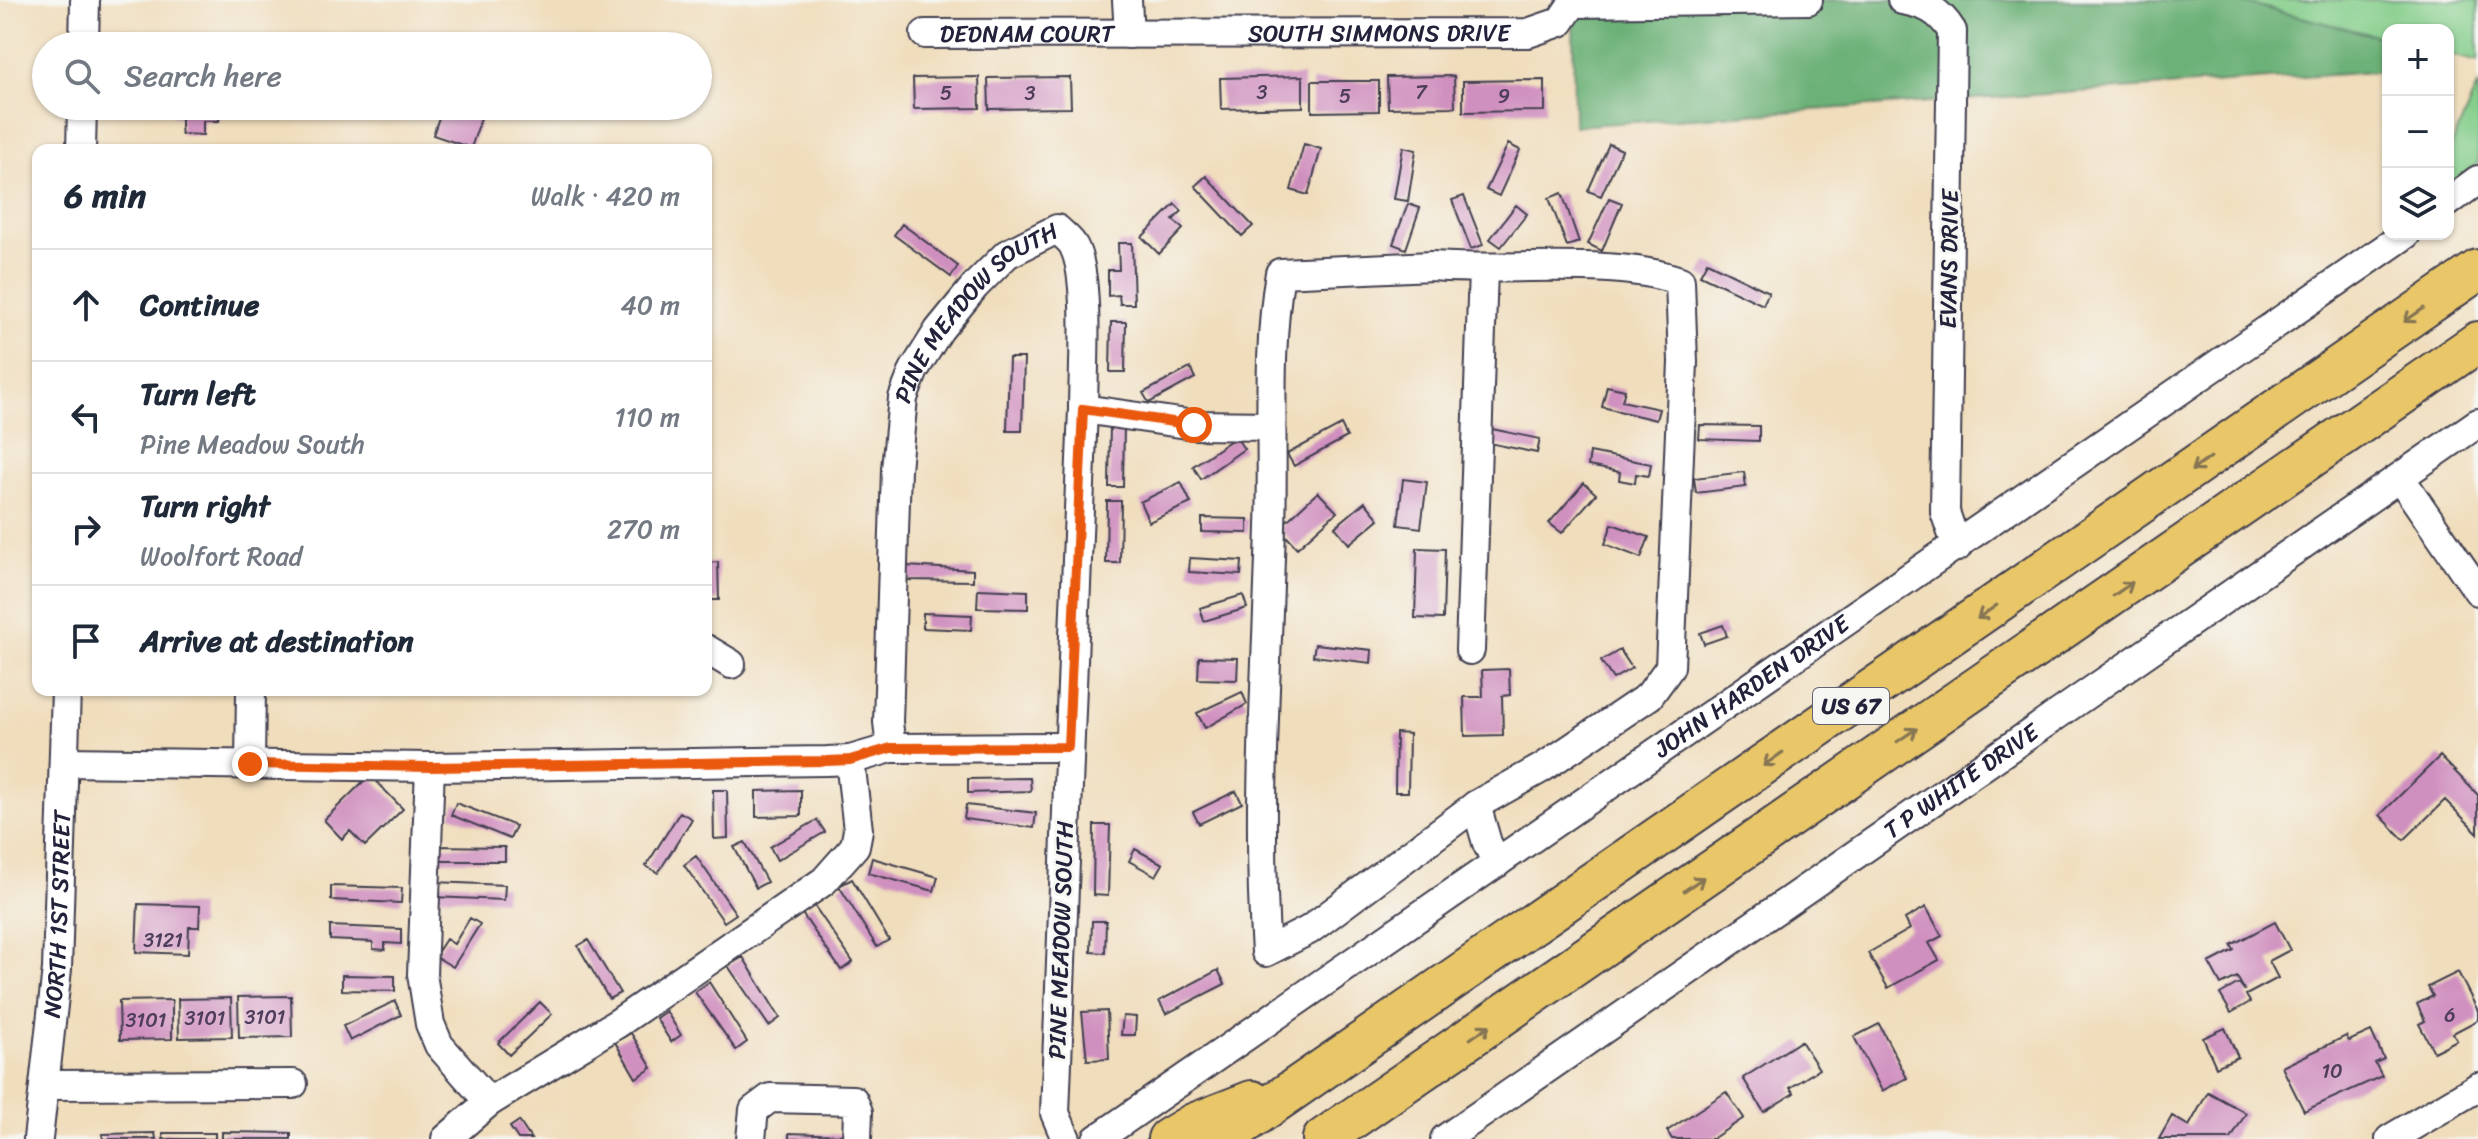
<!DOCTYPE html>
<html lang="en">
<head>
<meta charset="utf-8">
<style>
	:root { --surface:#fff; --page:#f6f6f7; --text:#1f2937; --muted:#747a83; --line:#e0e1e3 }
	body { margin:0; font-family:Sriracha,sans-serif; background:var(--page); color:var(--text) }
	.controls { position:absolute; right:24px; top:24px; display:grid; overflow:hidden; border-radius:16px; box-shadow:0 2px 6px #0004 }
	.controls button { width:72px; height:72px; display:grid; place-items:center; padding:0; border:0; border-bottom:2px solid var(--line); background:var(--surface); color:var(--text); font:40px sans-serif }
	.stop { position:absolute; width:24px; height:24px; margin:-18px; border:6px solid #ea580c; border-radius:50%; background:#fff }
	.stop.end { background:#ea580c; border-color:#fff; box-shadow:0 2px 8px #0008 }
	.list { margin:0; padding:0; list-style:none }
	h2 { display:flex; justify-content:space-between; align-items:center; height:104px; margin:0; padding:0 32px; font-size:34px }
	h2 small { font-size:26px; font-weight:400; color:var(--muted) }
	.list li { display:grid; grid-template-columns:52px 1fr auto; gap:24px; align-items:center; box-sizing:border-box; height:112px; padding:0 32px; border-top:2px solid var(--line) }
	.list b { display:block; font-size:30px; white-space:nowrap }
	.list p { margin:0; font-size:26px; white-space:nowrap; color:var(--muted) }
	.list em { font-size:26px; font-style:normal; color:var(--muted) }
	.icon { flex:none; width:44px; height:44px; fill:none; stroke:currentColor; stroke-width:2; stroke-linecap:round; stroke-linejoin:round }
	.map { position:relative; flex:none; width:2478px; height:1139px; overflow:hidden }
	.search { position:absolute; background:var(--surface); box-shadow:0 2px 6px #0004; left:32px; top:32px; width:680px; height:88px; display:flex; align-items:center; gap:20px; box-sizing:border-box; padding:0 28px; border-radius:44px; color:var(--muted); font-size:30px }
	.panel { position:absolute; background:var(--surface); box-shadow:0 2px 6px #0004; left:32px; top:144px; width:680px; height:552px; border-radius:16px }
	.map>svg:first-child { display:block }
	.green { fill:#85ce8b; stroke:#547863; stroke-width:2 }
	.forest { fill:#6cb177; stroke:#476a59; stroke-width:2 }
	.building { fill:#d090bf }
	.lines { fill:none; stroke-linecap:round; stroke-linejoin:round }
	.minor-casing { stroke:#413e4e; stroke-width:32 }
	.highway-casing { stroke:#413e4e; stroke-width:44 }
	.minor { stroke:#fff; stroke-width:28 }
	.highway { stroke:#e9c769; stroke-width:40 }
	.oneway { stroke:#867452 }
	.route { stroke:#ea580c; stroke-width:10 }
	.labels { text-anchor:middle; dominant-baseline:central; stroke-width:6; stroke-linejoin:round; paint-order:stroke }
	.number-label { font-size:20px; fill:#4e3e5c }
	.shield { fill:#f6f6f2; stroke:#626272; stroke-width:2 }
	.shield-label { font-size:22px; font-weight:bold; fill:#22223b }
	.street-label { font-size:24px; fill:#22223b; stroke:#f6f6f2 }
</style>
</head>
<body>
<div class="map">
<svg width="2478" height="1139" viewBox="0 0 2478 1139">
	<rect width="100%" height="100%" fill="#f6f6f2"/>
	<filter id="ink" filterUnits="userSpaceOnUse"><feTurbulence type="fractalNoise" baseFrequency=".0125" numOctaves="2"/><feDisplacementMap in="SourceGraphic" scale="16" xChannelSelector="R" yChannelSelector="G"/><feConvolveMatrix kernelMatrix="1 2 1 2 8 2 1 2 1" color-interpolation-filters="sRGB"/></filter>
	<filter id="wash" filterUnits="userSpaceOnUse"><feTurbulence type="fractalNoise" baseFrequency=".006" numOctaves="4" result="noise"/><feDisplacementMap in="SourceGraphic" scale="32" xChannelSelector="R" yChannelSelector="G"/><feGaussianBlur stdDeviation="1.8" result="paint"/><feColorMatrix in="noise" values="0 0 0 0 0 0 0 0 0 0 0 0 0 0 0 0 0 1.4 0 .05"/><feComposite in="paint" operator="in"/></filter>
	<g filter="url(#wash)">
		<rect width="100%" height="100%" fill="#f0ddbc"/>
		<path class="green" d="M2233 0H2478V62L2448 54V30H2388V39Z
			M2478 84V164L2448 187V154Z"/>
		<path class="forest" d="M1573 0H2233L2388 39V71L1574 126Z"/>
		<g id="blocks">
			<path class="building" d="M1303 76V107L1221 109 1220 78Z
				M1454 76 1455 107 1388 108 1387 77Z
				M979 77 980 108 914 109 913 78Z
				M1070 77 1071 108 989 109 988 78Z
				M1545 80V111L1463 112V81Z
				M1312 81H1379V111L1312 112Z
				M173 106H220L219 121H203V135L181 134V117L172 116Z
				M443 106H485L471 148 433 135Z
				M1304 144 1321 149 1308 195 1291 190Z
				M1508 144 1520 150 1499 196 1486 190Z
				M1609 144 1622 150 1601 196 1588 191Z
				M1403 147 1416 150 1408 201 1394 199Z
				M1206 176 1253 226 1242 236 1195 186Z
				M1562 193 1579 242 1567 246 1549 198Z
				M1464 196 1483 245 1471 249 1452 200Z
				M1609 198 1622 203 1602 251 1588 244Z
				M1175 204 1182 211 1173 220 1183 229 1159 254 1142 237Z
				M1408 204 1420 208 1406 249 1393 244Z
				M1516 205 1527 214 1501 247 1490 239Z
				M902 224 958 266 951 277 894 235Z
				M1118 243H1132L1134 304H1120L1119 295 1108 296V270H1119Z
				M1707 262 1769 292 1763 305 1700 275Z
				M1111 322H1126L1125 372H1110Z
				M1009 358H1024L1022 431H1007Z
				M1190 368 1195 378 1149 403 1143 393Z
				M1607 386 1625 390 1622 401 1659 409 1656 420 1602 407Z
				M1110 424H1124L1123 487H1109Z
				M1341 425 1347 437 1294 466 1287 454Z
				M1700 425 1759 426V441L1699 439Z
				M1492 429 1540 439 1537 453 1489 443Z
				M1236 437 1244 449 1201 479 1193 466Z
				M1590 452 1651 464 1649 476 1636 474 1635 483 1619 480 1620 472 1588 466Z
				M1744 472 1746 487 1696 493 1694 478Z
				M1403 479 1427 482 1421 528 1398 525Z
				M1181 482 1191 503 1149 522 1140 502Z
				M1584 483 1596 494 1562 533 1549 523Z
				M1318 492 1337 512 1297 548 1279 528Z
				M1107 501H1121L1120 563H1106Z
				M1365 502 1379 519 1349 544 1335 527Z
				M1202 518 1248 519V533L1202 532Z
				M1612 524 1649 537 1641 558 1605 544Z
				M1417 548 1445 549 1443 619 1415 618Z
				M1190 558 1242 561 1241 575 1189 572Z
				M718 562 719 600H706V563Z
				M906 566 973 570V581L906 580Z
				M978 589 1028 591V609L977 608Z
				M1243 595 1247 608 1204 621 1200 608Z
				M923 613 972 615 971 630 923 628Z
				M1723 625 1727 636 1704 644 1700 633Z
				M1315 644 1372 650 1371 663 1313 656Z
				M1620 650 1632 668 1613 679 1601 661Z
				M1199 657 1238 658 1237 680 1198 679Z
				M1509 669 1510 695 1502 696 1503 735 1465 736 1464 697H1483L1482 670Z
				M1242 692 1247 704 1205 728 1197 713Z
				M1396 733 1409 734 1408 792H1395Z
				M2440 756 2478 795V833L2445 800 2404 840 2380 815Z
				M370 775 403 809 365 846 350 831 342 839 324 820Z
				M1030 778 1031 791 968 793V779Z
				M713 790H727L728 838 714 839Z
				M801 790V816L756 817V791Z
				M1236 791 1242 803 1199 824 1193 812Z
				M456 803 516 826 510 839 451 815Z
				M966 805 1036 813 1034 828 964 819Z
				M680 812 692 819 658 873 646 866Z
				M817 820 825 832 777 860 770 847Z
				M1094 825H1110L1108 896 1093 895Z
				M745 842 767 882 756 888 734 847Z
				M434 846 505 847V861H434Z
				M1135 849 1163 864 1156 876 1129 861Z
				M696 856 736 914 724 922 684 865Z
				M872 858 938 877 934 891 868 873Z
				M852 879 889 940 877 947 839 886Z
				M434 882 505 885 504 900 433 897Z
				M331 886 402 888 401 903 331 900Z
				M138 904 200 906 199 927H189L188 954 136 952Z
				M813 904 853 962 841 970 801 912Z
				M1926 907 1942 936 1929 943 1939 960 1888 988 1868 953 1910 929 1905 919Z
				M470 918 480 924 453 967 435 956 446 939 454 944Z
				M1092 921H1106L1105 953 1091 952Z
				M2275 922 2290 950 2269 961 2278 978 2246 995 2250 1002 2231 1013 2220 994 2239 983 2245 991 2237 977 2221 985 2209 963 2234 950 2231 945Z
				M330 926 401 929V944L385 943V950L373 949V942L330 940Z
				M588 940 620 993 609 999 578 946Z
				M743 957 780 1018 769 1026 728 966Z
				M1218 970 1225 984 1166 1014 1159 1001Z
				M2458 972 2478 1011V1020L2453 1033 2457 1040 2434 1052 2419 1024 2425 1021 2417 1004 2433 996 2428 987Z
				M342 975 395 976V991L342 990Z
				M709 982 747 1042 736 1050 695 992Z
				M291 996 292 1037 239 1038 238 997Z
				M231 998 232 1037 179 1038 178 999Z
				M172 1000V1039L120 1040 119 1001Z
				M395 1001 401 1015 350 1041 343 1026Z
				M540 1002 552 1014 509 1055 498 1043Z
				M666 1011 681 1035 671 1042 656 1018Z
				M1107 1011 1109 1059 1087 1060 1082 1012Z
				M1123 1016 1136 1017 1135 1035H1121Z
				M1879 1024 1907 1078 1882 1091 1854 1037Z
				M2225 1028 2238 1057 2216 1067 2203 1038Z
				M2371 1031 2384 1059 2375 1063 2382 1076 2304 1111 2282 1067 2346 1036 2349 1041Z
				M631 1033 652 1068 636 1078 615 1042Z
				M1801 1041 1819 1069 1790 1088 1794 1093 1764 1112 1743 1078Z
				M1726 1092 1744 1118 1712 1139H1672L1667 1131Z
				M2208 1092 2246 1113 2231 1139H2159L2172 1116 2189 1126Z
				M519 1121 531 1139H518L510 1127Z
				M222 1132 291 1133V1139H222Z
				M155 1133 156 1139H103L102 1134Z
				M163 1133H215V1139H163Z
				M789 1133 845 1135V1139H789Z"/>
		</g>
	</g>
	<g filter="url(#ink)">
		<use href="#blocks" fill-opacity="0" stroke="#413e4e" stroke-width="2"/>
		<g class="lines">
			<defs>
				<g id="minor">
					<path d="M1127 0 1129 34"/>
					<path d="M1902 0C1925 4 1939 10 1952 31L1945 512 1957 547"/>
					<path d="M1573 3 1808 0"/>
					<path id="s1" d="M925 34 1528 33 1560 22 1573 3"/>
					<path d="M84 46 85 0"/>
					<path d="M81 150 82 106"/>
					<path d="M2448 202 2478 180"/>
					<path d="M1432 266C1506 272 1614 257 1680 281L1683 362 1670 667 1649 696 1542 768 1476 805 1309 930 1266 952C1256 811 1267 669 1271 527 1274 443 1266 356 1280 273Z"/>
					<path d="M1083 409 1194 425 1271 426"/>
					<path d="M2401 479 2478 591"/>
					<path d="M706 649 731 664"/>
					<path d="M1470 650 1483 270"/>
					<path id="s2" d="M891 748 888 722 896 469 903 398 914 370 939 330 975 286 1007 254 1057 229C1062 234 1071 240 1074 247 1090 278 1083 371 1083 409L1055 1113 1066 1139"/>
					<path d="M64 762 430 767 827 761 850 760 891 748 1068 747"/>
					<path d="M250 764 251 690"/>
					<path d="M430 767 422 974 430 1024 439 1045 489 1102"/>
					<path d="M1476 805 1487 843 1497 863"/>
					<path d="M46 1085 293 1084"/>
					<path id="s3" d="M38 1139 57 969 66 690"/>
					<path d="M446 1139 489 1102 618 1023 824 881 855 846 858 830 850 760"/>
					<path d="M751 1139 754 1110 770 1098 853 1100 858 1112 857 1139"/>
					<path id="s4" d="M1097 1139 2406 234"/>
					<path id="s5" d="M1445 1139 2478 423"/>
					<path d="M2390 1139 2478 1087"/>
				</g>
				<path id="highway" d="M1168 1139 1193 1124 1252 1101
					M1222 1139 2478 270
					M1323 1139 2478 342"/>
			</defs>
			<use href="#minor" class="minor-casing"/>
			<use href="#highway" class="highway-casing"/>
			<use href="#minor" class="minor"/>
			<use href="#highway" class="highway"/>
		</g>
		<defs><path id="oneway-shaft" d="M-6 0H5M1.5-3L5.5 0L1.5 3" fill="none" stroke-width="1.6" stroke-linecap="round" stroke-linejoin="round" transform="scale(2)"/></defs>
		<g class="oneway">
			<use href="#oneway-shaft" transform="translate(2414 315) rotate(145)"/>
			<use href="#oneway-shaft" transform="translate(2201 464) rotate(145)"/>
			<use href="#oneway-shaft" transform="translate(2123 589) rotate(-35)"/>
			<use href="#oneway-shaft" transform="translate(1987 612) rotate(145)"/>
			<use href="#oneway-shaft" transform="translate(1907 735) rotate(-34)"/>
			<use href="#oneway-shaft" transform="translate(1773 759) rotate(145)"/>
			<use href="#oneway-shaft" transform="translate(1694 884) rotate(-35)"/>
			<use href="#oneway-shaft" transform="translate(1480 1032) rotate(-35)"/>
		</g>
	</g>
	<g class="lines" filter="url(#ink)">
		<path class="route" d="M250 764 430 767 827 761 850 760 891 748 1068 747 1083 409 1194 425"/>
	</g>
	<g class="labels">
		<g class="number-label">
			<text x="1262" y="92">3</text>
			<text x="1421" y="92">7</text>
			<text x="946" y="93">5</text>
			<text x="1030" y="93">3</text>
			<text x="1345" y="96">5</text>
			<text x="1504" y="96">9</text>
			<text x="163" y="940">3121</text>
			<text x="2450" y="1015">6</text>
			<text x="265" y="1017">3101</text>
			<text x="205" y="1018">3101</text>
			<text x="146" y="1020">3101</text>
			<text x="2332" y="1071">10</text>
		</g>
		<rect class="shield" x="1813" y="688" width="76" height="36" rx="6"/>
		<g class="shield-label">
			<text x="1851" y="706">US 67</text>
		</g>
		<g class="street-label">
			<text stroke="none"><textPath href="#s1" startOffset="102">DEDNAM COURT</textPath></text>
			<text stroke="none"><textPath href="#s1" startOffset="454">SOUTH SIMMONS DRIVE</textPath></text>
			<text transform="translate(1949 259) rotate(-89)">EVANS DRIVE</text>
			<text stroke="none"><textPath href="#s2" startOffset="466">PINE MEADOW SOUTH</textPath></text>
			<text stroke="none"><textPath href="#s4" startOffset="796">JOHN HARDEN DRIVE</textPath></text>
			<text stroke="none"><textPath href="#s5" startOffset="628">T P WHITE DRIVE</textPath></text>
			<text stroke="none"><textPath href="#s3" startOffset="226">NORTH 1ST STREET</textPath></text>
			<text transform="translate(1061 940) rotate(-88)">PINE MEADOW SOUTH</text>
		</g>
	</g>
</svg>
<div class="controls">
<button>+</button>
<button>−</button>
<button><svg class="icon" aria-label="layers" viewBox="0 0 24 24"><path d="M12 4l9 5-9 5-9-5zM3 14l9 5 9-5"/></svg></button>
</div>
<div class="stop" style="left:1194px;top:425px"></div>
<div class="stop end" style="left:250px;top:764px"></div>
<div class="search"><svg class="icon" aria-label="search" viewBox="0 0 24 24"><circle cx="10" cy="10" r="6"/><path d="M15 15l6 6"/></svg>Search here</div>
<section class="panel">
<h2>6 min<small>Walk · 420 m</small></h2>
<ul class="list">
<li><svg class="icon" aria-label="ahead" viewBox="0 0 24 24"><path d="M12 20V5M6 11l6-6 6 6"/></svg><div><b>Continue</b></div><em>40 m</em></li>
<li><svg class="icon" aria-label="left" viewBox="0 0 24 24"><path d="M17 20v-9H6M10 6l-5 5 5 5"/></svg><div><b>Turn left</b><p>Pine Meadow South</p></div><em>110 m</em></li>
<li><svg class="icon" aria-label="right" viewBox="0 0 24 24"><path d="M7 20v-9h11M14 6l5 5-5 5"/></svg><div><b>Turn right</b><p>Woolfort Road</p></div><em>270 m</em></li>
<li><svg class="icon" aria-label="arrive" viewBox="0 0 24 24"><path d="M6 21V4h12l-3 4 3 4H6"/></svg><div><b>Arrive at destination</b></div></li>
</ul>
</section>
</div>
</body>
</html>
